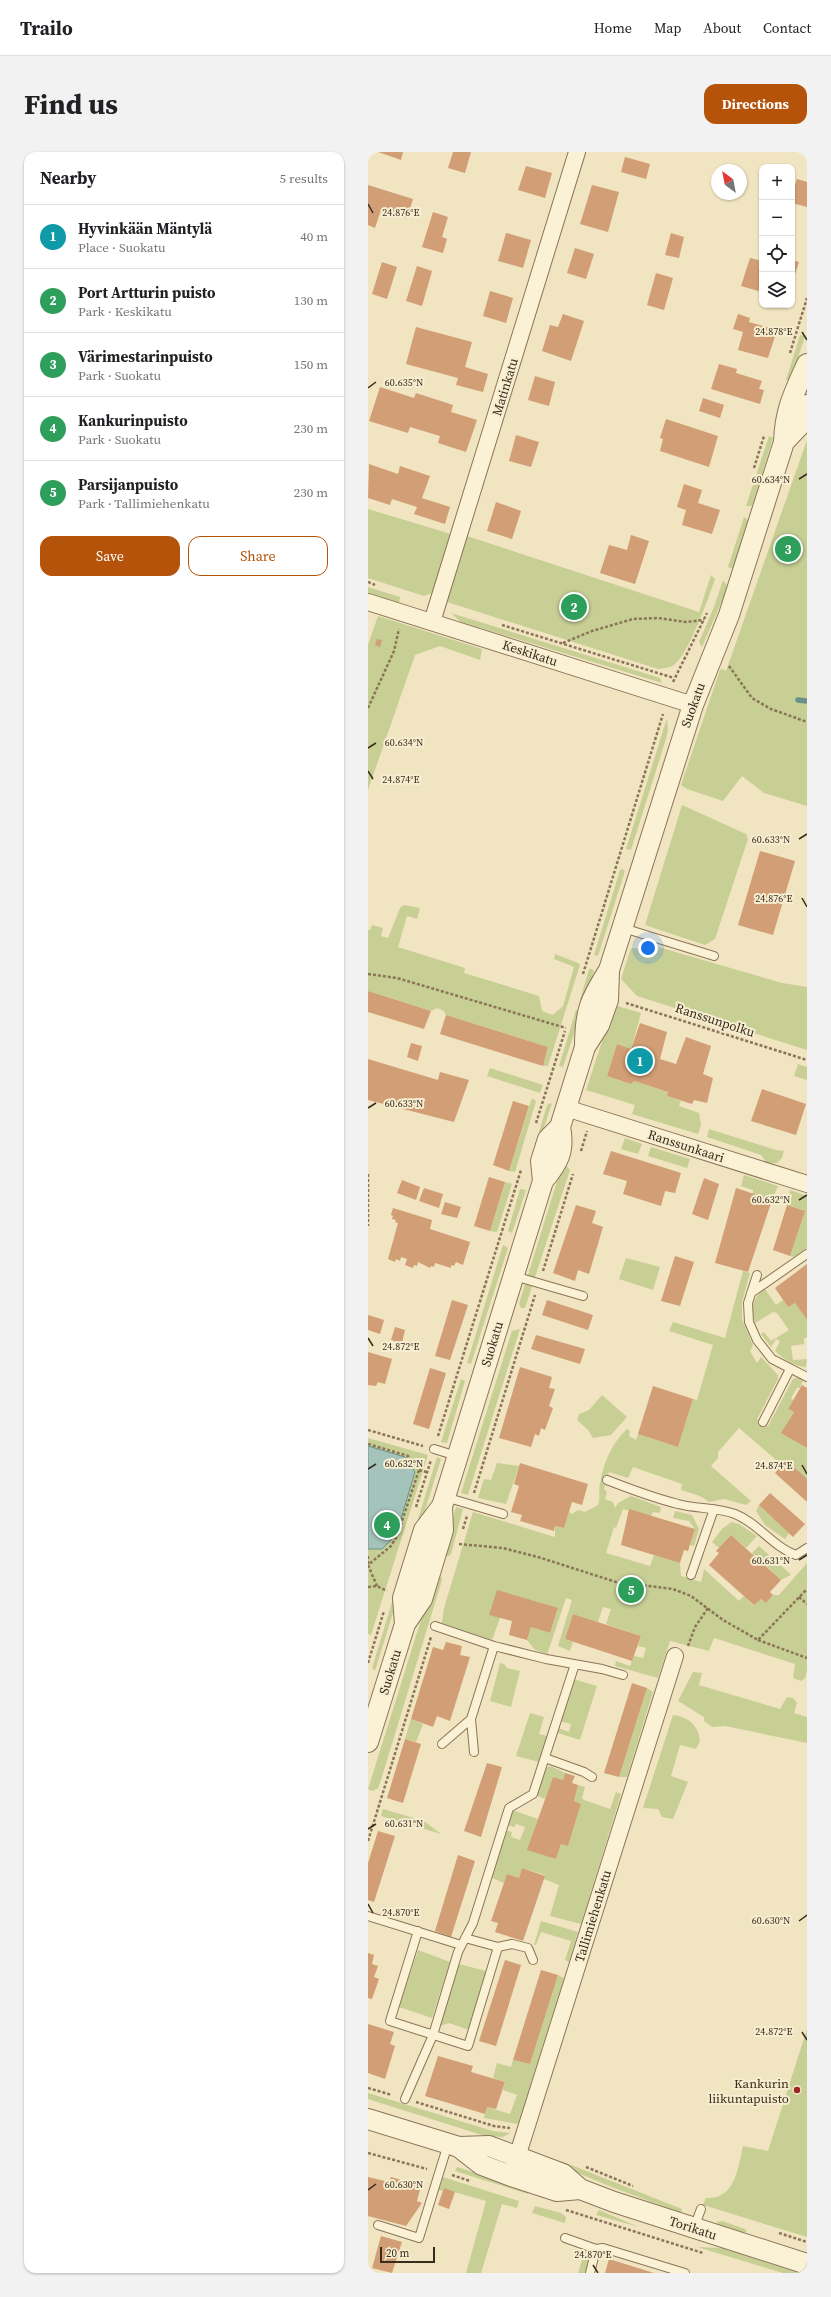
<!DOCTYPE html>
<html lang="en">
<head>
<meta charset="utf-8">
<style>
	:root { --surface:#fff; --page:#f2f2f2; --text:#202124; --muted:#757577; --line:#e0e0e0; --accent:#b45309 }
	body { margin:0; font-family:"Source Serif 4",serif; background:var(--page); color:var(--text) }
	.controls { position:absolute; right:12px; top:12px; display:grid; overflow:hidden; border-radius:8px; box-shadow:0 1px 3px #0004 }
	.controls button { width:36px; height:36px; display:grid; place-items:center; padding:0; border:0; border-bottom:1px solid var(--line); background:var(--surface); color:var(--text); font:20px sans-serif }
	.compass { position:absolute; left:343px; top:12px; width:36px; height:36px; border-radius:50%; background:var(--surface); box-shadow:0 1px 3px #0004; rotate:328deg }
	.scale { position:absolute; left:12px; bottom:10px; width:55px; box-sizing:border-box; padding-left:4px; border:2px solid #3a2c1d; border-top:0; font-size:11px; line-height:14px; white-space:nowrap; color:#3a2c1d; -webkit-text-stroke:3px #f7eed1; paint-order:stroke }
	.you { position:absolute; left:280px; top:796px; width:14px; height:14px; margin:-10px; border:3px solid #fff; border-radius:50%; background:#1a73e8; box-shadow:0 0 0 6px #1a73e833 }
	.badge { display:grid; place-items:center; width:26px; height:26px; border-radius:50%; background:var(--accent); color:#fff; font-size:13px; font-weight:700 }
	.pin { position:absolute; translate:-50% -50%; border:2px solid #fff; box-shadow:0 1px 4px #0006 }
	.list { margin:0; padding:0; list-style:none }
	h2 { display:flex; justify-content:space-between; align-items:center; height:52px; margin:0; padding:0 16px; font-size:17px }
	h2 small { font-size:13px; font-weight:400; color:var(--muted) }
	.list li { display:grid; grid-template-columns:26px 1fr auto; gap:12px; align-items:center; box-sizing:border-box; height:64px; padding:0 16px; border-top:1px solid var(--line) }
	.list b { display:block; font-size:15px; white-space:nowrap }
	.list p { margin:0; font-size:13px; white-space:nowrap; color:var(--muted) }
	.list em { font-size:13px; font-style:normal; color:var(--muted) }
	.actions { display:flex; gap:8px; padding:12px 16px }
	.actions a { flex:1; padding:9px 0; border:1px solid var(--accent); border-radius:12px; text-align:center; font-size:14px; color:var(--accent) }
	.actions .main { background:var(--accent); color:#fff }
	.icon { flex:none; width:22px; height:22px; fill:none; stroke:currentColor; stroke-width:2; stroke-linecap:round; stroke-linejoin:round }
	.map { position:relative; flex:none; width:439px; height:2121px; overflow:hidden; border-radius:12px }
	header { display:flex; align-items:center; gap:24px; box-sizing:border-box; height:56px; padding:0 20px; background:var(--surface); border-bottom:1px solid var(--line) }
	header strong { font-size:19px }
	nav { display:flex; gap:22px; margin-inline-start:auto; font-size:14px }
	.intro { display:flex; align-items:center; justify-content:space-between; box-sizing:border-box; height:96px; padding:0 24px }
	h1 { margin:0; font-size:28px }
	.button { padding:10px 18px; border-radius:12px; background:var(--accent); color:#fff; font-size:14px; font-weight:700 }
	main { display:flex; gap:24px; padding:0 24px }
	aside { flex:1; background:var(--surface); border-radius:12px; box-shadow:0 1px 3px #0004 }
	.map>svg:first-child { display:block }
	.green { fill:#c7cf95 }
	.water { fill:#a4c3bb; stroke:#6a9189 }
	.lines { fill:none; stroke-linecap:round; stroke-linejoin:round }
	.stream { stroke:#6a9189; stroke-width:5.5 }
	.building { fill:#d19e75 }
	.service-casing { stroke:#8b7558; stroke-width:10 }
	.minor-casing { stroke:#8b7558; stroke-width:18 }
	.tertiary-casing { stroke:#8b7558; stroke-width:22 }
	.path { stroke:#8b7558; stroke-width:2.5; stroke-dasharray:3 2; stroke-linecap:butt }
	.service { stroke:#fbf1d5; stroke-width:8 }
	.minor { stroke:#fbf1d5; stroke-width:16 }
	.tertiary { stroke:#fbf1d5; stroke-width:20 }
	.ticks { fill:none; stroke:#3a2c1d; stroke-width:1.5 }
	.poi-dot { fill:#9e2724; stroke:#f7eed1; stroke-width:1.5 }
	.labels { text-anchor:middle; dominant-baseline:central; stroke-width:4; stroke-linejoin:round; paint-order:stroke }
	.street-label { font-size:13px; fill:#3a2c1d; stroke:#f7eed1 }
	.poi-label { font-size:13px; fill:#3a2c1d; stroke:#f7eed1; text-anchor:end }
	.ticks-label { font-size:10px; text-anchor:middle; fill:#3a2c1d; stroke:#f7eed1; stroke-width:4; stroke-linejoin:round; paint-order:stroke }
</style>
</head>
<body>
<header>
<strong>Trailo</strong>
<nav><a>Home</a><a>Map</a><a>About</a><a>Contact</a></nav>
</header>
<div class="intro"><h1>Find us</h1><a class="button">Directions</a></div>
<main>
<aside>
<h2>Nearby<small>5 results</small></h2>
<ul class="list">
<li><span class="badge" style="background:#0f9aa8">1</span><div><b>Hyvinkään Mäntylä</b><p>Place · Suokatu</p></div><em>40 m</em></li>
<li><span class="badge" style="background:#2e9e5b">2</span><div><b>Port Artturin puisto</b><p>Park · Keskikatu</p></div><em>130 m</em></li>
<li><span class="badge" style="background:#2e9e5b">3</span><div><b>Värimestarinpuisto</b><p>Park · Suokatu</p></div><em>150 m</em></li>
<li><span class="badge" style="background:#2e9e5b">4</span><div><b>Kankurinpuisto</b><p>Park · Suokatu</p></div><em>230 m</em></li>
<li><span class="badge" style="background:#2e9e5b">5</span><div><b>Parsijanpuisto</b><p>Park · Tallimiehenkatu</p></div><em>230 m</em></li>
</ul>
<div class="actions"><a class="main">Save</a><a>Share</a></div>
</aside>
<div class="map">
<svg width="439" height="2121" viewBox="0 0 439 2121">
	<rect width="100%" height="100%" fill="#f1e4c1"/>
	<path class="green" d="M432 183 437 184 423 228H418Z
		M401 284 405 286 384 354H378Z
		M439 288V654L396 641 374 624 355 649 319 637 313 633 352 518 354 517 358 519Z
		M0 357 83 382 64 441 56 444 0 426Z
		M376 365 380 368 365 417 360 415Z
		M99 384 331 460 343 423 347 427C341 445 321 500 308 511 303 516 297 516 290 517L79 450Z
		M355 428 360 435 334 495 331 490 346 455Z
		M0 435 32 445 31 451 0 441Z
		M83 461 292 526 294 531 93 470Z
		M10 464 114 497 112 508 72 494 47 503 0 638V493Z
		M299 566 300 578 298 587 263 698 258 697Z
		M314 653 378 682 380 687 347 787 337 793 277 773Z
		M254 717 257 719 230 804 226 803 252 718Z
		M36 753 52 756 49 767 39 764 30 795 97 816 96 821 171 844 174 859 185 863 195 854 206 815 186 807 187 802 210 811 212 813 180 914H175L180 895 78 863 76 859 69 856 63 859 0 839V778H2L4 773 15 776 13 784 20 786 32 756Z
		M280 792 414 831 439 835V898L269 844 253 827 263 796 279 797Z
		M221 817H224L226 819 215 850 212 848Z
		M246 853 273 861 263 897 249 892 239 924 263 932 266 929 300 940 299 944 313 949 311 954 331 961 333 973 330 982 264 962 267 953 218 938Z
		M208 858 213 860 195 915 191 914Z
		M430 912 439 915V928L426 924Z
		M122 916 175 933 172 941 119 924Z
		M164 946 168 949 147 1020 141 1019Z
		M184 951 172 988 169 987 179 953Z
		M341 977 408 998 416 999 414 1006 409 1011H399L393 1003 339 985Z
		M257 986 274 992 270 1002 253 997Z
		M283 995 322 1007 319 1016 280 1004Z
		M195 1010 202 1018 157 1156H153L151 1152Z
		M376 1023 410 1034 404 1048 385 1042V1038L373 1034Z
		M137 1030 144 1032 129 1080 122 1079Z
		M152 1037 158 1038 144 1081 140 1079Z
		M422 1038 439 1044V1096L426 1105 422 1104 437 1059 419 1053Z
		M135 1093 140 1096 103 1212 99 1211Z
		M258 1106 292 1115 285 1138 251 1127Z
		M375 1119 382 1121 374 1150V1167L385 1193 382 1199 389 1211 393 1205 410 1223V1227L389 1267 400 1274 425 1227 430 1225 435 1228 432 1236H429L423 1246 425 1248 420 1257 426 1260 414 1280 439 1296V1327L414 1313 371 1276 350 1300V1306L343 1314 383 1349 378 1353 356 1347 341 1350 332 1344 313 1338 314 1332 265 1315 260 1326 241 1320 236 1337 239 1340 237 1347 245 1350 247 1356 250 1351 263 1344 293 1355 292 1361 285 1360 283 1364 255 1357 248 1376 246 1375 238 1401 282 1414 286 1403 312 1411 313 1424 333 1430 336 1417 371 1449 376 1444 385 1453 393 1447 398 1451 405 1443H411L439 1411V1519L437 1526 433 1529 425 1526 427 1512 346 1486 341 1499 302 1489 290 1526 247 1514 248 1509 262 1514 266 1504 275 1506 278 1496 270 1494 273 1484 238 1472 243 1457 235 1455 230 1470 205 1462 197 1487 205 1490 202 1499 190 1494 204 1448 198 1446 179 1503 167 1498 159 1488 163 1475 182 1481 190 1457 132 1466 124 1488 74 1471 76 1456 105 1360 187 1385V1374L196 1376 201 1360 204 1362 210 1358 217 1360 230 1353C233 1346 230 1339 232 1332 235 1311 244 1291 259 1277L262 1279 261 1284 268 1288 270 1282 310 1295 325 1247 329 1248 345 1193 301 1179 305 1170 357 1186Z
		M397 1137 408 1153 415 1148 420 1155 427 1151 439 1168V1186H436V1192L423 1194 425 1208 439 1207 438 1215C425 1214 417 1208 407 1199L412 1189 408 1187 403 1195 393 1182 396 1180 403 1189 421 1178 409 1161 405 1160 387 1171C383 1157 384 1145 397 1137Z
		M152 1177 100 1343 93 1341 144 1179Z
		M93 1227 97 1229 79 1291 73 1290Z
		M234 1243 259 1265 243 1283 225 1286 220 1278 209 1268 211 1262 221 1258Z
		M0 1286 60 1303 3 1483 0 1482Z
		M69 1305 73 1307 43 1404 40 1400Z
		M129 1311 151 1314 138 1352 110 1346 116 1327 123 1328Z
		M391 1353 421 1381 417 1387 397 1373 388 1359Z
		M88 1355 95 1357 83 1402 81 1404 74 1405Z
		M307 1359 324 1363 331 1377 326 1394 322 1393 327 1377 321 1369 305 1366Z
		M363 1370 371 1372 389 1384 378 1396 363 1383 351 1396 344 1390 354 1377Z
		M391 1394 419 1419 423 1423 413 1428 384 1401Z
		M68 1420 72 1422 74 1428 13 1628 10 1636 5 1639 0 1637Z
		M37 1422 7 1519 4 1516 32 1424Z
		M132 1511 136 1512 139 1516 152 1519 143 1555 122 1549Z
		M325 1520 334 1521 331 1533 412 1557 419 1545 425 1546 429 1551 426 1561 439 1565V1591L357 1574 344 1575 336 1569V1565L310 1549Z
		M205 1527 229 1534 212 1588 190 1581V1576L201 1580 203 1572 192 1569Z
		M279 1536 285 1540 259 1625H251Z
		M162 1561 176 1565 171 1582 179 1584 171 1610 148 1604Z
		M305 1563C321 1565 330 1573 332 1589L328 1597 312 1593 303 1624 320 1630 305 1667 294 1665 290 1657 275 1656Z
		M43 1567 55 1572 48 1590 37 1587Z
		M183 1614 197 1621 195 1628 185 1625 177 1647 168 1643 178 1616Z
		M210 1633 217 1635 214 1646 216 1648 242 1657 248 1640 253 1642 213 1772 182 1764 191 1733 176 1727 177 1723 154 1716 151 1726 139 1722 136 1731 122 1725 137 1678 144 1680 143 1685 152 1688 157 1675 148 1672 146 1675 139 1673 144 1658 170 1667 161 1694 188 1707 193 1692 200 1694 213 1652 206 1649Z
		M15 1657 56 1669 73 1682 13 1664Z
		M173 1769 210 1780 201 1810 197 1808 203 1789 173 1780 168 1793H166Z
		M50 1798 82 1810 64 1866 31 1855Z
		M91 1812 118 1819 101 1878 81 1871 72 1874Z
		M190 1823 196 1826 150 1972 116 1966 119 1955 142 1962 149 1943 135 1938 137 1930 125 1926 129 1911 143 1915 145 1908 162 1912Z
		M439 1877V2085L335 2053 338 2046C367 2048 370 2016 375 1994L400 1999Z
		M0 1941 125 1979 142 1981 135 1985 117 1984 0 1947Z
		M193 2009 314 2057 313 2061 241 2034 189 2012Z
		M89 2015 162 2038 160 2042 87 2019Z
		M75 2025 151 2049 149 2056 134 2052 113 2121H98L118 2049 76 2037 75 2039 70 2038Z
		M167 2054 193 2061 198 2065 197 2071 164 2061Z
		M231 2058 271 2075 228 2063Z
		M354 2069 377 2077 379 2079 376 2081 349 2073V2070Z
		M329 2095 356 2096 431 2121H415Z
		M217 2099 222 2100 223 2103 217 2121H210Z"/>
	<path class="water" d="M0 1294 37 1305 47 1320 28 1383 14 1397H0Z"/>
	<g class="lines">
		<path class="stream" d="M430 548 439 549"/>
	</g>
	<path class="building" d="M10 0H35L33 8Z
		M85 0H103L97 21 80 16Z
		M257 5 282 12 278 27 253 20Z
		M158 14 184 21 177 46 150 38Z
		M429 27 439 30V55L424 51V42Z
		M0 33 45 47 39 66 13 58 7 76 0 73Z
		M224 33 251 40 240 80 212 72Z
		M65 60 80 65 74 85 79 87 75 101 54 95Z
		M138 81 163 88 155 116 130 109Z
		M303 81 316 85 311 106 297 103Z
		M207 96 226 102 218 127 199 121Z
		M382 106 394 109V140L373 134Z
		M424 108 431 110 424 132Z
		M14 110 29 115 19 147 4 142Z
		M49 114 64 119 54 154 38 149Z
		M288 121 305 126 296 158 279 153Z
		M122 139 145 146 138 171 115 164Z
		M195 162 216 169 203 209 174 199 182 173 190 175Z
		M370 162 382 166 381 170 409 178 400 206 370 198 375 180 365 177Z
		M48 175 104 190 97 215 120 222 115 240 88 233 90 226 38 212Z
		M351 212 369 217 368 221 394 229 391 237 396 238 392 252 343 237Z
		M167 224 187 230 181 254 160 248Z
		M12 235 46 246 48 241 85 253 83 260 109 268 98 300 70 291 72 284 42 275 40 281 1 269Z
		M335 246 356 253 352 266 331 259Z
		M298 267 350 284 341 315 292 299 295 287 292 286Z
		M148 283 171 290 163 315 141 309Z
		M1 312 30 322 32 314 62 324 54 346 82 355 77 372 46 362 49 355 24 347 22 353 0 346Z
		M316 332 334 338 330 351 352 358 344 382 314 373 318 358 309 355Z
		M128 350 153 359 144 387 119 379Z
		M263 383 281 389 267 432 232 421 241 393 259 398Z
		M9 487 14 488 12 495 7 493Z
		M392 699 427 709 405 783 370 773Z
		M0 839 63 859 56 877 0 860Z
		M78 863 180 895 175 914 72 882Z
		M272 871 299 880 292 907 308 912 318 885 343 894 335 922 345 926 339 951 326 948 324 952 299 944 300 940 266 929 263 932 239 924 249 892 263 897Z
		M43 891 54 894 50 909 39 905Z
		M0 907 70 928 72 920 101 928 86 970 0 948Z
		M394 937 438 952 428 983 383 969Z
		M145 949 161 954 141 1019 125 1013Z
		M243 999 313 1021 307 1041 297 1039 293 1054 255 1042 259 1029 235 1022Z
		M121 1025 137 1030 122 1079 106 1074Z
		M336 1026 351 1032 340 1068 324 1062Z
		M34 1028 52 1035 48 1048 29 1041Z
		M56 1036 75 1042 71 1056 51 1049Z
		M368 1036 404 1048 380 1120 347 1111Z
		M77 1050 93 1055 89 1066 73 1062Z
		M208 1053 228 1059 224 1071 235 1075 221 1122 210 1118 207 1129 185 1121Z
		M419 1053 437 1059 422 1104 405 1098Z
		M25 1056 64 1068 62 1077 102 1090 95 1113 88 1110 86 1114 83 1113V1116L67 1111 66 1115 63 1114 62 1116 50 1110 49 1114 46 1113 45 1116 37 1113 39 1107 33 1105 32 1109 28 1107 27 1110 20 1107 30 1071 27 1070 28 1068 24 1067 25 1064 23 1063Z
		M307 1104 326 1110 312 1154 293 1149Z
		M439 1112V1168L427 1151 420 1155 407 1136Z
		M84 1148 100 1153 82 1208 67 1204Z
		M179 1148 225 1163 220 1178 174 1163Z
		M0 1163 16 1168 12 1182 0 1178Z
		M27 1175 37 1178 34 1191 23 1188Z
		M168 1183 217 1197 212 1212 163 1197Z
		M0 1200 24 1207 17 1232 10 1230 8 1234 0 1233Z
		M152 1215 184 1225 181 1236 187 1237 181 1254 185 1256 177 1278 173 1276 171 1284 167 1282 163 1295 131 1286Z
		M62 1216 78 1221 61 1277 45 1272Z
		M434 1233 439 1236V1296L413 1281 426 1260 420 1257Z
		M285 1234 325 1247 310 1295 270 1282Z
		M418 1308 439 1327V1350L407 1321Z
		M152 1311 220 1332 214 1353 204 1350 196 1376 187 1374 186 1379 152 1369 154 1363 143 1360 151 1334 146 1332Z
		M402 1341 437 1372 425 1385 391 1353Z
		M261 1357 327 1377 320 1399 316 1398 312 1411 253 1393Z
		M363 1383 413 1428 402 1440 405 1443 398 1451 393 1447 386 1453 341 1413 351 1401 348 1399Z
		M129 1438 190 1456 182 1481 163 1475 159 1488 141 1483 144 1469 121 1463Z
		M205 1462 273 1484 264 1509 197 1487Z
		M78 1490 94 1494 92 1503 102 1505 82 1569 69 1564 65 1575 43 1567 65 1495 75 1498Z
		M264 1531 279 1536 251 1625 236 1621Z
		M37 1587 53 1592 35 1651 19 1646Z
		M119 1611 134 1615 113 1685 96 1679Z
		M197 1621 207 1624 204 1631 210 1633 206 1649 213 1652 200 1694 193 1692 188 1707 159 1698 185 1625 195 1628Z
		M10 1679 27 1684 6 1750 0 1748V1711Z
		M90 1703 107 1709 83 1785 67 1779Z
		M154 1716 177 1724 155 1789 127 1780 130 1771 123 1769 139 1722 151 1726Z
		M0 1801 6 1803 4 1812 10 1814 6 1825 11 1827 4 1847 0 1846Z
		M137 1808 153 1813 128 1894 111 1889Z
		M173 1818 190 1823 162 1912 145 1908Z
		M0 1872 26 1880 22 1892 27 1894 17 1927 0 1921Z
		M70 1904 105 1914 103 1920 137 1930 128 1957 119 1955 117 1962 57 1944Z
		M0 2025 21 2030 23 2025 53 2034 49 2049 54 2051 38 2074 0 2064Z
		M76 2036 87 2040 81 2057 70 2053Z
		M13 2084 34 2090 24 2121 4 2116Z
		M241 2107 286 2121H237Z"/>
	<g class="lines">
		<defs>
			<path id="service" d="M255 776 346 804
				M389 1123 380 1151 381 1170 389 1188 404 1207 439 1225
				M146 1124 215 1144
				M383 1141 439 1102
				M395 1270 422 1217
				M66 1297 89 1304
				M239 1328C262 1337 286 1346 310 1352 328 1357 349 1355 367 1362 390 1371 405 1395 428 1403L439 1396
				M77 1345 135 1362
				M323 1423 346 1357
				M67 1474 126 1494 103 1567 106 1600
				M126 1494 178 1507 234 1517 255 1523
				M74 1592 103 1567
				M177 1606 216 1620 224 1625
				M0 1764 93 1793
				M50 1779 22 1869 100 1894 130 1795 97 1786
				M130 1795 144 1792 160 1796 165 1808
				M37 1947 65 1883 90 1800 105 1771 141 1656 165 1642 207 1512
				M10 2073 51 2086 80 1992
				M326 2076 333 2057
				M197 2086 228 2097 222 2121
				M228 2097 235 2096 317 2121"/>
			<path id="minor" d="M0 450 325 553
				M64 470 209 0
				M198 956 439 1032
				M143 2024 307 1504"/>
			<path id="tertiary" d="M416 290 433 272 439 253
				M217 895C217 859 222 848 241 818L325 553 361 463 416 290C417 258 426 241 439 212
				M175 1029 173 1009 180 987 192 975 217 895 231 873 240 848 241 819
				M37 1472 35 1446 56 1378 74 1354
				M0 1590 37 1472 54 1447 75 1378 74 1354 77 1345 175 1029C190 1011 197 999 192 975
				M0 1967 91 1995 121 1994 195 2022 212 2037 246 2050 439 2112
				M91 1995 114 2013 143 2024 189 2039 212 2037"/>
		</defs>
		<use href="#service" class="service-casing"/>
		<use href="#minor" class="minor-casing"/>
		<use href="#tertiary" class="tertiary-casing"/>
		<path class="path" d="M422 201 439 146
			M386 316 396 284
			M0 430 7 433
			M134 473 306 526
			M195 491 224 479 265 467 290 466 318 470 336 468
			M361 514 384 546 403 557 439 570
			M305 530 339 461
			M0 556 26 499 31 477
			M0 822 29 826 198 876
			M215 822 295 562
			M258 851 439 908
			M168 971 197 879
			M213 999 219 979
			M0 1022V1074
			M175 1119 205 1022
			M0 1278 55 1294
			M70 1284 153 1018
			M0 1292 40 1304 51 1318 29 1384 23 1394 0 1413
			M51 1318 59 1320
			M106 1341 167 1143
			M48 1355 63 1308
			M95 1377 99 1364
			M91 1392 135 1396 170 1405 248 1430 305 1437 323 1444 355 1468 390 1488 439 1437
			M0 1404V1412
			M0 1413 9 1434
			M0 1435 9 1434 19 1439
			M431 1445 439 1452
			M390 1488 439 1506
			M320 1494 327 1475 340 1456
			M0 1511 16 1459
			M0 1689 63 1485
			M0 1936 24 1943
			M48 1950 126 1974 142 1976
			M0 2001 59 2017
			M218 2015 265 2034
			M84 2023 102 2029
			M198 2058 335 2101
			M411 2081 439 2090"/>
		<use href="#service" class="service"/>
		<use href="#minor" class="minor"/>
		<use href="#tertiary" class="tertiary"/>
	</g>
	<path class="ticks" d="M0 52 5 61M434 180 439 188M0 236 8 230M431 327 439 322M0 596 8 591M0 619 5 627M431 687 439 682M434 746 439 755M0 956 8 951M431 1048 439 1043M0 1186 5 1194M434 1313 439 1322M0 1317 8 1312M431 1408 439 1403M0 1677 8 1672M0 1752 5 1761M431 1769 439 1763M434 1880 439 1888M0 2038 8 2032M225 2113 230 2121"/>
	<circle class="poi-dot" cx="429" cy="1938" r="4"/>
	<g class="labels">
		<g class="street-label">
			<text transform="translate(137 235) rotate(-73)">Matinkatu</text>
			<text transform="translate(162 501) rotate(18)">Keskikatu</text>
			<text transform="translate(325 553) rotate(-70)">Suokatu</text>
			<text transform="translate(347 868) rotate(18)">Ranssunpolku</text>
			<text transform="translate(318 994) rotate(18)">Ranssunkaari</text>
			<text transform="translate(124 1192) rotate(-73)">Suokatu</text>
			<text transform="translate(22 1520) rotate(-73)">Suokatu</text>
			<text transform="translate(225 1764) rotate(-73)">Tallimiehenkatu</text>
			<text transform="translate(325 2076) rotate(18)">Torikatu</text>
		</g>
		<g class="poi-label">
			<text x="421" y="1931">Kankurin<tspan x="421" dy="15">liikuntapuisto</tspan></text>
		</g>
	</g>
	<g class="ticks-label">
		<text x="33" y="64">24.876°E</text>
		<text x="406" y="183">24.878°E</text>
		<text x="36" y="234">60.635°N</text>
		<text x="403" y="331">60.634°N</text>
		<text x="36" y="594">60.634°N</text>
		<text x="33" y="631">24.874°E</text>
		<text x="403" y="691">60.633°N</text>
		<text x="406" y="750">24.876°E</text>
		<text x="36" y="955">60.633°N</text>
		<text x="403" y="1051">60.632°N</text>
		<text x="33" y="1198">24.872°E</text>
		<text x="36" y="1315">60.632°N</text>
		<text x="406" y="1317">24.874°E</text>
		<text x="403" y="1412">60.631°N</text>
		<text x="36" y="1675">60.631°N</text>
		<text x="33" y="1764">24.870°E</text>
		<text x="403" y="1772">60.630°N</text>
		<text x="406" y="1883">24.872°E</text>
		<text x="36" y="2036">60.630°N</text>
		<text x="225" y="2106">24.870°E</text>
	</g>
</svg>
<div class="controls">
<button>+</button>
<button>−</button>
<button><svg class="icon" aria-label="locate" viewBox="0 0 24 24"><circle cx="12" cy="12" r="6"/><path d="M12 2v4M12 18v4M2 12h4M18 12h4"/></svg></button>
<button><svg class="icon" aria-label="layers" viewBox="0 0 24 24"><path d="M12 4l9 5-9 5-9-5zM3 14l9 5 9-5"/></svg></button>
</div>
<svg class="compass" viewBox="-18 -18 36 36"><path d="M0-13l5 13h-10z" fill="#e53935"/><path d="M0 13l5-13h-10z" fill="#757577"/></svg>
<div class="scale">20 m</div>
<div class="you"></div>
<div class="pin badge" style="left:272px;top:909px;background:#0f9aa8">1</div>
<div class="pin badge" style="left:206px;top:455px;background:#2e9e5b">2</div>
<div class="pin badge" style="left:420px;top:397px;background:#2e9e5b">3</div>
<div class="pin badge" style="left:19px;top:1373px;background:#2e9e5b">4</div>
<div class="pin badge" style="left:263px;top:1438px;background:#2e9e5b">5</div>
</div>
</main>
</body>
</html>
